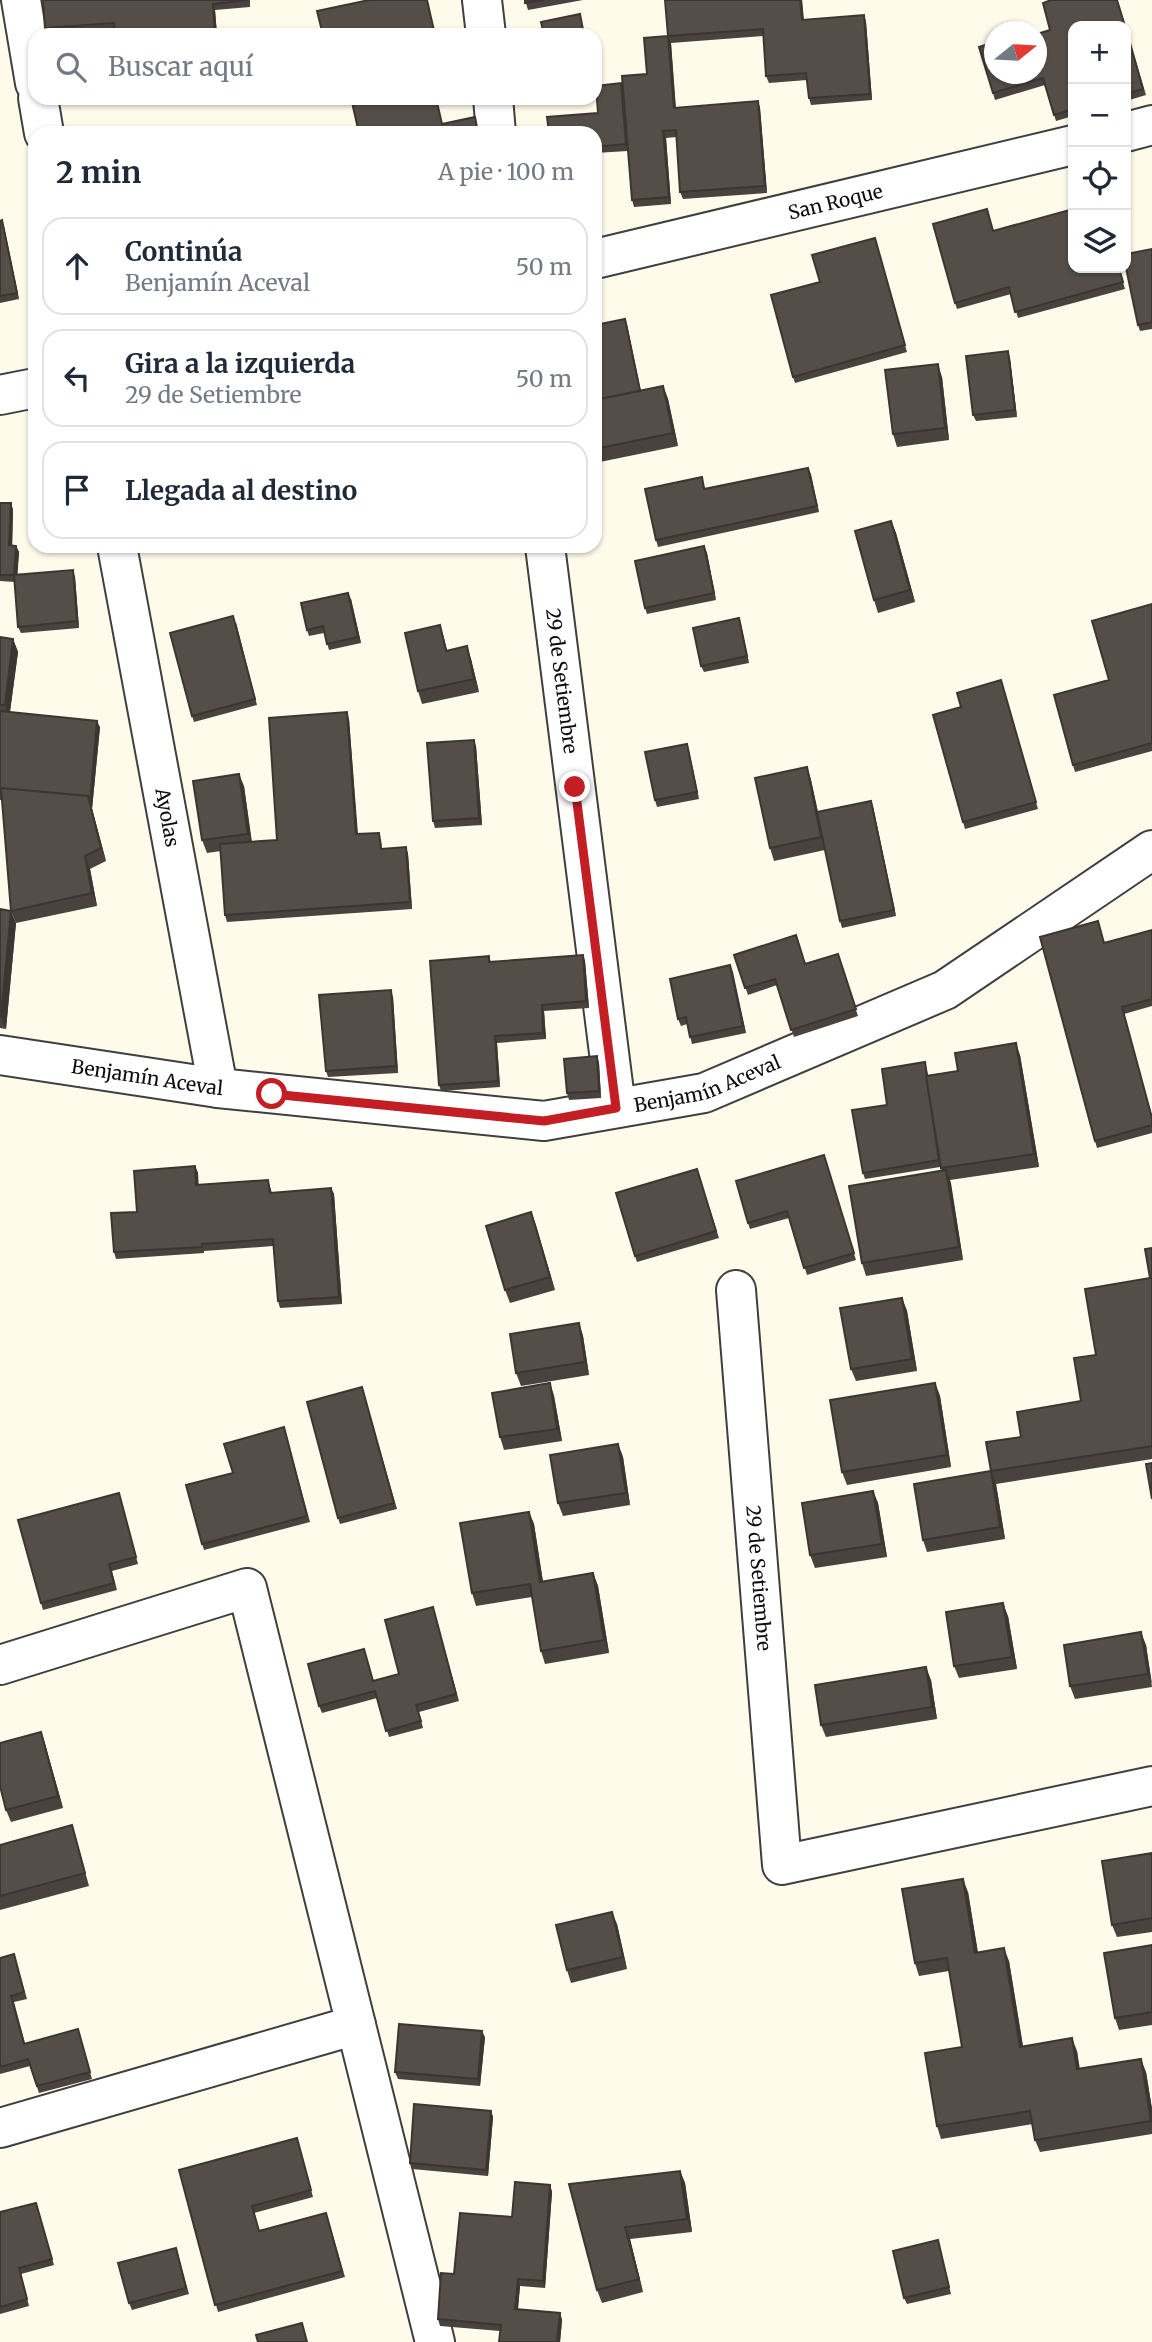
<!DOCTYPE html>
<html lang="es">
<head>
<meta charset="utf-8">
<style>
	:root { --surface:#fff; --page:#f6f6f7; --text:#1f2937; --muted:#747a83; --line:#e0e1e3 }
	body { margin:0; font-family:Merriweather,serif; background:var(--page); color:var(--text) }
	.controls { position:absolute; right:21px; top:21px; display:grid; overflow:hidden; border-radius:14px; box-shadow:0 2px 5px #0004 }
	.controls button { width:63px; height:63px; display:grid; place-items:center; padding:0; border:0; border-bottom:2px solid var(--line); background:var(--surface); color:var(--text); font:35px sans-serif }
	.compass { position:absolute; left:984px; top:21px; width:63px; height:63px; border-radius:50%; background:var(--surface); box-shadow:0 2px 5px #0004; rotate:72deg }
	.stop { position:absolute; width:21px; height:21px; margin:-16px; border:5px solid #c21e23; border-radius:50%; background:#fff }
	.stop.end { background:#c21e23; border-color:#fff; box-shadow:0 2px 7px #0008 }
	.list { margin:0; padding:0; list-style:none }
	h2 { display:flex; justify-content:space-between; align-items:center; height:91px; margin:0; padding:0 28px; font-size:30px }
	h2 small { font-size:23px; font-weight:400; color:var(--muted) }
	.list li { display:grid; grid-template-columns:46px 1fr auto; gap:21px; align-items:center; box-sizing:border-box; height:98px; margin:0 14px 14px; padding:0 14px; border:2px solid var(--line); border-radius:21px }
	.list b { display:block; font-size:26px; white-space:nowrap }
	.list p { margin:0; font-size:23px; white-space:nowrap; color:var(--muted) }
	.list em { font-size:23px; font-style:normal; color:var(--muted) }
	.icon { flex:none; width:38px; height:38px; fill:none; stroke:currentColor; stroke-width:2; stroke-linecap:round; stroke-linejoin:round }
	.map { position:relative; flex:none; width:1152px; height:2342px; overflow:hidden }
	.search { position:absolute; background:var(--surface); box-shadow:0 2px 5px #0004; left:28px; top:28px; width:574px; height:77px; display:flex; align-items:center; gap:18px; box-sizing:border-box; padding:0 24px; border-radius:21px; color:var(--muted); font-size:26px }
	.panel { position:absolute; background:var(--surface); box-shadow:0 2px 5px #0004; left:28px; top:126px; width:574px; height:427px; border-radius:21px }
	.map>svg:first-child { display:block }
	.lines { fill:none; stroke-linecap:round; stroke-linejoin:round }
	.minor-casing { stroke:#3f3f3f; stroke-width:42 }
	.tertiary-casing { stroke:#3f3f3f; stroke-width:42 }
	.minor { stroke:#fff; stroke-width:38 }
	.tertiary { stroke:#fff; stroke-width:38 }
	.wall { fill:#49423e }
	.shaded-wall { fill:#3c3632 }
	.building { fill:#554d48; stroke:#3c3632; stroke-width:2 }
	.route { stroke:#c21e23; stroke-width:9 }
	.labels { text-anchor:middle; dominant-baseline:central; stroke-width:7; stroke-linejoin:round; paint-order:stroke }
	.street-label { font-size:19px; fill:#0c0c0c; stroke:#fff }
</style>
</head>
<body>
<div class="map">
<svg width="1152" height="2342" viewBox="0 0 1152 2342">
	<rect width="100%" height="100%" fill="#fffbeb"/>
	<g class="lines">
		<defs>
			<g id="minor">
				<path d="M21 0 35 83"/>
				<path d="M482 0 486 35"/>
				<path d="M38 98 44 133"/>
				<path d="M493 98 496 133"/>
				<path d="M1126 132 1152 125"/>
				<path id="s1" d="M595 259 1073 145"/>
				<path d="M0 395 35 388"/>
				<path id="s2" d="M117 546 218 1088"/>
				<path id="s3" d="M545 546 616 1108"/>
				<path id="s4" d="M736 1290 782 1865 1152 1786"/>
				<path d="M0 1665 247 1588 435 2342"/>
				<path d="M0 2128 356 2025"/>
			</g>
			<g id="tertiary">
				<path id="s5" d="M0 1055 218 1088 544 1121 704 1093 945 990 1152 850"/>
			</g>
		</defs>
		<use href="#minor" class="minor-casing"/>
		<use href="#tertiary" class="tertiary-casing"/>
		<use href="#minor" class="minor"/>
		<use href="#tertiary" class="tertiary"/>
	</g>
	<path class="wall" d="M43 0H250V7L215 10 217 35H115L114 30 48 34 45 28Z
		M525 0H583L528 10Z
		M665 0H802L804 20 864 15 866 22 872 100 811 105 809 98 807 80 769 83 766 76 763 36 671 43 676 108 758 101 760 108 767 193 683 199 680 192 677 137 666 138 671 204 634 207 632 200 628 151 595 153V133L598 113 621 83 623 89 647 74 668 36Z
		M1073 26V116L1056 121 1045 85 995 100 993 93Z
		M1126 28 1146 95 1126 101Z
		M0 221 4 227 19 299 0 303Z
		M994 231 1119 268 1125 289 1018 318 1011 294 957 309 955 303Z
		M875 238 907 352 795 383 793 377 820 282Z
		M1152 249V329L1140 331 1138 325Z
		M625 319 627 325 641 391 663 386 668 399 678 446 595 463V325Z
		M1010 358 1017 417 976 421 973 415Z
		M942 377 949 440 897 447 893 434Z
		M808 468 819 512 658 547 656 540 704 484 705 489Z
		M0 503H11L13 510 12 545 16 546 19 552 17 575 75 577 79 628 21 633 18 627 15 582 0 581Z
		M891 521 896 533 915 602 878 613 874 600Z
		M704 546 707 553 716 600 647 614 645 608Z
		M351 599 361 643 329 650 324 633 309 636 307 630Z
		M1152 604V751L1075 772 1073 765 1109 680Z
		M236 622 257 705 194 722 192 716Z
		M440 625 447 650 471 659 479 692 422 704 418 691Z
		M741 625 749 663 704 672 701 666Z
		M0 637 13 639 18 652 10 712 100 727 92 809 106 861 90 869 97 906 16 923 11 911 2 800H0Z
		M1003 686 1038 809 965 829 963 822 961 707Z
		M349 719 358 834 381 839 382 849 406 847 408 854 412 909 227 922 225 915 221 851 207 853 202 840 244 786 252 842 277 840Z
		M687 744 689 751 699 799 657 807 655 800Z
		M476 746 482 825 435 828 433 821Z
		M807 767 811 780 818 812 873 807 896 916 842 928 840 921 825 850 774 861 770 848Z
		M0 909 16 923 6 1029 0 1028Z
		M1152 930V1006L1124 1014 1152 1116V1133L1097 1148 1095 1141 1104 943Z
		M838 954 858 1016 794 1037 777 985 748 995 734 955 805 964Z
		M583 955 585 961 589 1008 544 1011 546 1039 497 1043 500 1087 441 1091 439 1085 489 956 491 962Z
		M730 965 746 1033 692 1044 687 1024 681 1026 678 1019Z
		M393 997 398 1073 328 1077 326 1071Z
		M1020 1055 1039 1167 950 1180 963 1260 866 1276 862 1263 942 1171 940 1167 865 1179 863 1173 887 1105 925 1062 928 1075 958 1071Z
		M597 1056 599 1063 601 1098 569 1100 567 1093Z
		M824 1155 856 1260 807 1275 789 1218 750 1229 748 1223Z
		M195 1166 198 1173V1185L268 1180 272 1193 331 1188 334 1194 342 1304 280 1308 278 1301 273 1246 204 1251V1253L116 1259 114 1252 137 1212Z
		M697 1169 719 1238 637 1262 635 1256Z
		M531 1212 555 1290 510 1303 505 1290Z
		M1152 1248V1459L996 1484 1005 1539 927 1552 923 1540 991 1471 1021 1437 1081 1401 1096 1355 1150 1278Z
		M902 1298 907 1311 917 1371 856 1381 851 1369Z
		M579 1323 583 1336 589 1375 521 1386 516 1373Z
		M550 1383 554 1396 562 1441 504 1450 500 1437Z
		M935 1383 940 1396 951 1467 847 1485 842 1472Z
		M362 1387 397 1509 340 1524 338 1518Z
		M286 1434 310 1522 204 1550 202 1544 233 1473Z
		M618 1444 623 1457 630 1505 563 1516 558 1503Z
		M873 1491 878 1503 887 1557 815 1568 810 1555Z
		M121 1500 138 1564 112 1571 117 1590 43 1610 41 1603Z
		M529 1512 534 1524 543 1582 593 1573 598 1586 609 1653 545 1664 541 1651 532 1597 476 1606 472 1593Z
		M433 1607 459 1701 419 1712 423 1728 389 1737 377 1698 322 1713 319 1706 364 1649 373 1681 399 1674Z
		M1008 1616 1017 1669 959 1678 954 1666Z
		M1146 1645 1152 1687 1075 1699 1070 1686Z
		M931 1680 937 1719 826 1737 821 1725Z
		M41 1732 45 1744 63 1808 11 1822 6 1810Z
		M76 1838 89 1886 0 1910V1845Z
		M1152 1853V1932L1117 1937 1112 1925Z
		M968 1892 978 1953 1009 1961 1023 2046 1077 2051 1079 2069 1146 2072 1152 2109V2134L1040 2152 1035 2140 1033 2124 941 2139 937 2126 962 2047 949 1971 919 1976 915 1963Z
		M617 1924 627 1969 571 1983 567 1970Z
		M1152 1945V2025L1119 2030 1115 2018Z
		M14 1954 27 1999 14 2002 25 2043 80 2036 92 2079 39 2093 30 2066 0 2074V1958Z
		M485 2037 480 2086 398 2079 395 2072Z
		M491 2111 493 2117 488 2176 412 2169 410 2163Z
		M299 2145 313 2197 254 2213 259 2231 328 2219 345 2277 218 2312 179 2170Z
		M680 2171 685 2183 692 2232 630 2239 643 2292 602 2303 597 2290 569 2184Z
		M550 2185 552 2192 545 2288 520 2286 518 2310 560 2313 562 2320 560 2342H499L500 2331 440 2326 438 2319 454 2274 512 2217Z
		M36 2203 54 2265 21 2274 29 2306 0 2314V2212Z
		M940 2247 951 2294 907 2304 904 2298Z
		M178 2254 189 2294 132 2310 129 2303Z"/>
	<path class="shaded-wall" d="M800 0H802L804 27 802 20Z
		M213 4 215 10 217 35H215Z
		M864 15 866 22 872 100 870 94Z
		M668 36 671 43 676 115 674 108Z
		M621 83 623 89 628 151 626 144Z
		M758 101 760 108 767 193 765 186Z
		M663 131 666 138 671 204 669 197Z
		M2 220 4 227 19 299 17 293Z
		M625 319 627 325 643 404 641 397Z
		M1008 351 1010 358 1017 417 1015 410Z
		M938 364 942 377 949 440 945 428Z
		M663 386 668 399 678 446 673 433Z
		M808 468 811 474 819 512 817 506Z
		M11 503 13 510 12 552 9 545Z
		M891 521 896 533 915 602 910 590Z
		M16 546 19 552 17 582 14 575Z
		M704 546 707 553 716 600 714 593Z
		M73 570 75 577 79 628 77 621Z
		M348 593 351 599 361 643 358 637Z
		M739 618 741 625 749 663 747 656Z
		M440 625 444 638 450 663 446 651Z
		M13 639 18 652 9 718 5 705Z
		M467 646 471 659 479 692 474 679Z
		M347 712 349 719 358 841 356 834Z
		M97 721 100 727 92 809 106 861 101 848 88 796Z
		M474 740 476 746 482 825 479 818Z
		M687 744 689 751 699 799 697 792Z
		M807 767 811 780 826 850 821 837Z
		M239 774 244 786 252 846 248 834Z
		M871 801 873 807 896 916 894 910Z
		M406 847 408 854 412 909 410 902Z
		M85 856 90 869 97 906 92 893Z
		M11 911 16 923 6 1029 1 1016Z
		M583 955 585 961 589 1008 586 1001Z
		M730 965 733 972 746 1033 743 1026Z
		M391 990 393 997 398 1073 396 1066Z
		M542 1005 544 1011 546 1039 543 1033Z
		M495 1036 497 1043 500 1087 498 1081Z
		M1016 1043 1020 1055 1039 1167 1034 1154Z
		M597 1056 599 1063 601 1098 599 1091Z
		M195 1166 198 1173 199 1191 196 1185Z
		M946 1170 951 1183 963 1260 959 1247Z
		M331 1188 334 1194 342 1304 339 1297Z
		M531 1212 536 1225 555 1290 550 1277Z
		M902 1298 907 1311 917 1371 912 1359Z
		M579 1323 583 1336 589 1375 585 1362Z
		M550 1383 554 1396 562 1441 557 1429Z
		M935 1383 940 1396 951 1467 947 1455Z
		M618 1444 623 1457 630 1505 626 1493Z
		M991 1471 996 1484 1005 1539 1000 1527Z
		M873 1491 878 1503 887 1557 882 1544Z
		M529 1512 534 1524 545 1595 540 1582Z
		M593 1573 598 1586 609 1653 604 1640Z
		M1003 1603 1008 1616 1017 1669 1012 1657Z
		M1141 1632 1146 1645 1152 1684 1148 1674Z
		M926 1667 931 1680 937 1719 932 1707Z
		M41 1732 45 1744 63 1808 58 1796Z
		M963 1879 968 1892 980 1966 975 1953Z
		M612 1912 617 1924 627 1969 623 1957Z
		M1004 1948 1009 1961 1025 2059 1020 2047Z
		M482 2031 485 2037 480 2086 478 2079Z
		M1072 2038 1077 2051 1082 2082 1077 2069Z
		M1141 2059 1146 2072 1152 2109V2122Z
		M491 2111 493 2117 488 2176 486 2170Z
		M680 2171 685 2183 692 2232 687 2219Z
		M550 2185 552 2192 545 2288 543 2281Z
		M625 2227 630 2239 643 2292 639 2279Z
		M518 2279 520 2286 517 2316 515 2309Z
		M560 2313 562 2320 560 2342H557Z"/>
	<path class="building" d="M43 0H248L213 4 215 35H115L114 23 45 28Z
		M369 0H427L435 35H323L317 11Z
		M525 0H544L525 3Z
		M665 0H800L802 20 864 15 870 94 809 98 806 73 766 76 763 29 668 36 674 108 758 101 765 186 680 192 676 130 663 131 669 197 632 200 622 76 647 74 644 38 668 36Z
		M1051 0H1117L1125 26H1073V109L1054 115 1043 78 993 93 979 47 995 42V74H1037V34L1050 30 1043 3Z
		M580 14 584 35H544L541 22Z
		M1126 29 1143 89 1126 94Z
		M621 83 626 144 595 147V133H549L547 117 598 113 596 86Z
		M351 98H433V99L436 98 442 124 475 117 478 133H359Z
		M987 209 993 231 1073 209V268H1119L1123 282 1015 312 1009 287 955 303 933 224Z
		M2 220 17 293 0 296V221Z
		M875 238 905 345 793 377 771 295 820 282 812 255Z
		M1152 249V322L1138 325 1126 268V254Z
		M625 319 640 391 595 400V325Z
		M1008 351 1015 410 973 415 966 356Z
		M938 364 945 428 893 434 885 370Z
		M663 386 673 433 595 449V400Z
		M808 468 817 506 656 540 645 489 702 477 704 489Z
		M0 503H11L9 545 16 546 14 575H0Z
		M891 521 910 590 874 600 855 531Z
		M704 546 714 593 645 608 635 561Z
		M73 570 77 621 18 627 14 575Z
		M348 593 358 637 327 644 323 626 307 630 301 603Z
		M1152 604V743L1073 765 1054 695 1109 680 1092 621Z
		M233 616 255 699 192 716 170 633Z
		M739 618 747 656 701 666 693 628Z
		M440 625 446 651 467 646 474 679 418 691 405 633Z
		M0 637 13 639 5 705H0Z
		M1001 680 1036 802 963 822 933 715 961 707 957 693Z
		M0 711 97 721 90 802 88 796 1 788V794H0Z
		M347 712 356 834 379 833 381 849 406 847 410 902 225 915 220 844 277 840 269 718Z
		M474 740 479 818 433 821 427 743Z
		M687 744 697 792 655 800 645 752Z
		M807 767 821 837 770 848 755 778Z
		M239 774 248 834 202 840 193 781Z
		M1 788 88 796 101 848 85 856 92 893 11 911Z
		M871 801 894 910 840 921 817 812Z
		M0 909 11 911 1 1016H0Z
		M1098 921 1104 943 1152 930V999L1122 1007 1152 1118V1125L1095 1141 1040 937Z
		M796 935 805 964 838 954 856 1009 791 1030 775 979 745 988 734 955Z
		M583 955 586 1001 542 1005 543 1033 495 1036 498 1081 439 1085 430 961 489 956V962Z
		M730 965 743 1026 690 1037 686 1017 678 1019 670 979Z
		M391 990 396 1066 326 1071 319 995Z
		M1016 1043 1034 1154 941 1168 926 1076 958 1071 955 1053Z
		M597 1056 599 1091 567 1093 564 1059Z
		M925 1062 927 1076H926L939 1160 863 1173 852 1110 887 1105 882 1069Z
		M824 1155 854 1253 804 1268 787 1211 748 1223 736 1181Z
		M195 1166 196 1185 268 1180 270 1193 331 1188 339 1297 278 1301 273 1239 202 1244V1247L114 1252 111 1213 137 1212 134 1171Z
		M697 1169 716 1231 635 1256 616 1193Z
		M946 1170 959 1247 862 1263 849 1186Z
		M531 1212 550 1277 505 1290 486 1226Z
		M1152 1248V1446L991 1471 986 1442 1021 1437 1017 1412 1081 1401 1074 1358 1096 1355 1085 1289 1150 1278 1145 1249Z
		M902 1298 912 1359 851 1369 840 1308Z
		M579 1323 585 1362 516 1373 510 1334Z
		M550 1383 557 1429 500 1437 492 1393Z
		M935 1383 947 1455 842 1472 830 1400Z
		M362 1387 394 1503 338 1518 307 1402Z
		M284 1427 307 1516 202 1544 186 1485 233 1473 224 1444Z
		M618 1444 626 1493 558 1503 550 1455Z
		M1152 1463V1499L1146 1464Z
		M991 1471 1000 1527 923 1540 914 1484Z
		M873 1491 882 1544 810 1555 802 1503Z
		M119 1493 136 1557 109 1564 114 1583 41 1603 18 1520Z
		M529 1512 540 1582 593 1573 604 1640 541 1651 530 1584 472 1593 460 1523Z
		M1003 1603 1012 1657 954 1666 946 1612Z
		M433 1607 456 1694 416 1705 421 1721 386 1731 375 1691 319 1706 308 1664 364 1649 373 1681 399 1674 385 1620Z
		M1141 1632 1148 1674 1070 1686 1064 1645Z
		M926 1667 932 1707 821 1725 815 1685Z
		M41 1732 58 1796 6 1810 0 1786V1743Z
		M72 1825 85 1873 0 1896V1845Z
		M1152 1853V1918L1112 1925 1102 1861Z
		M963 1879 975 1953 1004 1948 1020 2047 1072 2038 1077 2069 1141 2059 1151 2121 1035 2140 1030 2111 937 2126 925 2053 962 2047 947 1958 915 1963 902 1889Z
		M612 1912 623 1957 567 1970 556 1925Z
		M1152 1945V2012L1115 2018 1104 1953Z
		M14 1954 24 1992 11 1996 24 2044 78 2029 90 2072 37 2086 28 2059 0 2067V1958Z
		M399 2024 482 2031 478 2079 395 2072Z
		M414 2104 491 2111 486 2170 410 2163Z
		M297 2138 311 2190 252 2206 259 2231 326 2213 342 2271 215 2305 179 2170Z
		M680 2171 687 2219 625 2227 639 2279 597 2290 569 2184Z
		M515 2182 550 2185 543 2281 518 2279 515 2309 560 2313 557 2342H499L501 2325 438 2319 441 2273 454 2274 460 2213 512 2217Z
		M36 2203 52 2259 19 2268 27 2299 0 2307V2212Z
		M938 2240 949 2287 904 2298 893 2251Z
		M176 2248 186 2288 129 2303 118 2263Z
		M302 2323 307 2342H258L256 2335Z"/>
	<g class="lines">
		<path class="route" d="M272 1094 544 1121 616 1108 575 787"/>
	</g>
	<g class="labels">
		<g class="street-label">
			<text stroke="none"><textPath href="#s1" startOffset="247">San Roque</textPath></text>
			<text stroke="none"><textPath href="#s3" startOffset="136">29 de Setiembre</textPath></text>
			<text stroke="none"><textPath href="#s2" startOffset="276">Ayolas</textPath></text>
			<text stroke="none"><textPath href="#s5" startOffset="149">Benjamín Aceval</textPath></text>
			<text stroke="none"><textPath href="#s5" startOffset="716">Benjamín Aceval</textPath></text>
			<text stroke="none"><textPath href="#s4" startOffset="289">29 de Setiembre</textPath></text>
		</g>
	</g>
</svg>
<div class="controls">
<button>+</button>
<button>−</button>
<button><svg class="icon" aria-label="locate" viewBox="0 0 24 24"><circle cx="12" cy="12" r="6"/><path d="M12 2v4M12 18v4M2 12h4M18 12h4"/></svg></button>
<button><svg class="icon" aria-label="layers" viewBox="0 0 24 24"><path d="M12 4l9 5-9 5-9-5zM3 14l9 5 9-5"/></svg></button>
</div>
<svg class="compass" viewBox="-18 -18 36 36"><path d="M0-13l5 13h-10z" fill="#e53935"/><path d="M0 13l5-13h-10z" fill="#747a83"/></svg>
<div class="stop" style="left:272px;top:1094px"></div>
<div class="stop end" style="left:575px;top:787px"></div>
<div class="search"><svg class="icon" aria-label="search" viewBox="0 0 24 24"><circle cx="10" cy="10" r="6"/><path d="M15 15l6 6"/></svg>Buscar aquí</div>
<section class="panel">
<h2>2 min<small>A pie · 100 m</small></h2>
<ul class="list">
<li><svg class="icon" aria-label="ahead" viewBox="0 0 24 24"><path d="M12 20V5M6 11l6-6 6 6"/></svg><div><b>Continúa</b><p>Benjamín Aceval</p></div><em>50 m</em></li>
<li><svg class="icon" aria-label="left" viewBox="0 0 24 24"><path d="M17 20v-9H6M10 6l-5 5 5 5"/></svg><div><b>Gira a la izquierda</b><p>29 de Setiembre</p></div><em>50 m</em></li>
<li><svg class="icon" aria-label="arrive" viewBox="0 0 24 24"><path d="M6 21V4h12l-3 4 3 4H6"/></svg><div><b>Llegada al destino</b></div></li>
</ul>
</section>
</div>
</body>
</html>
